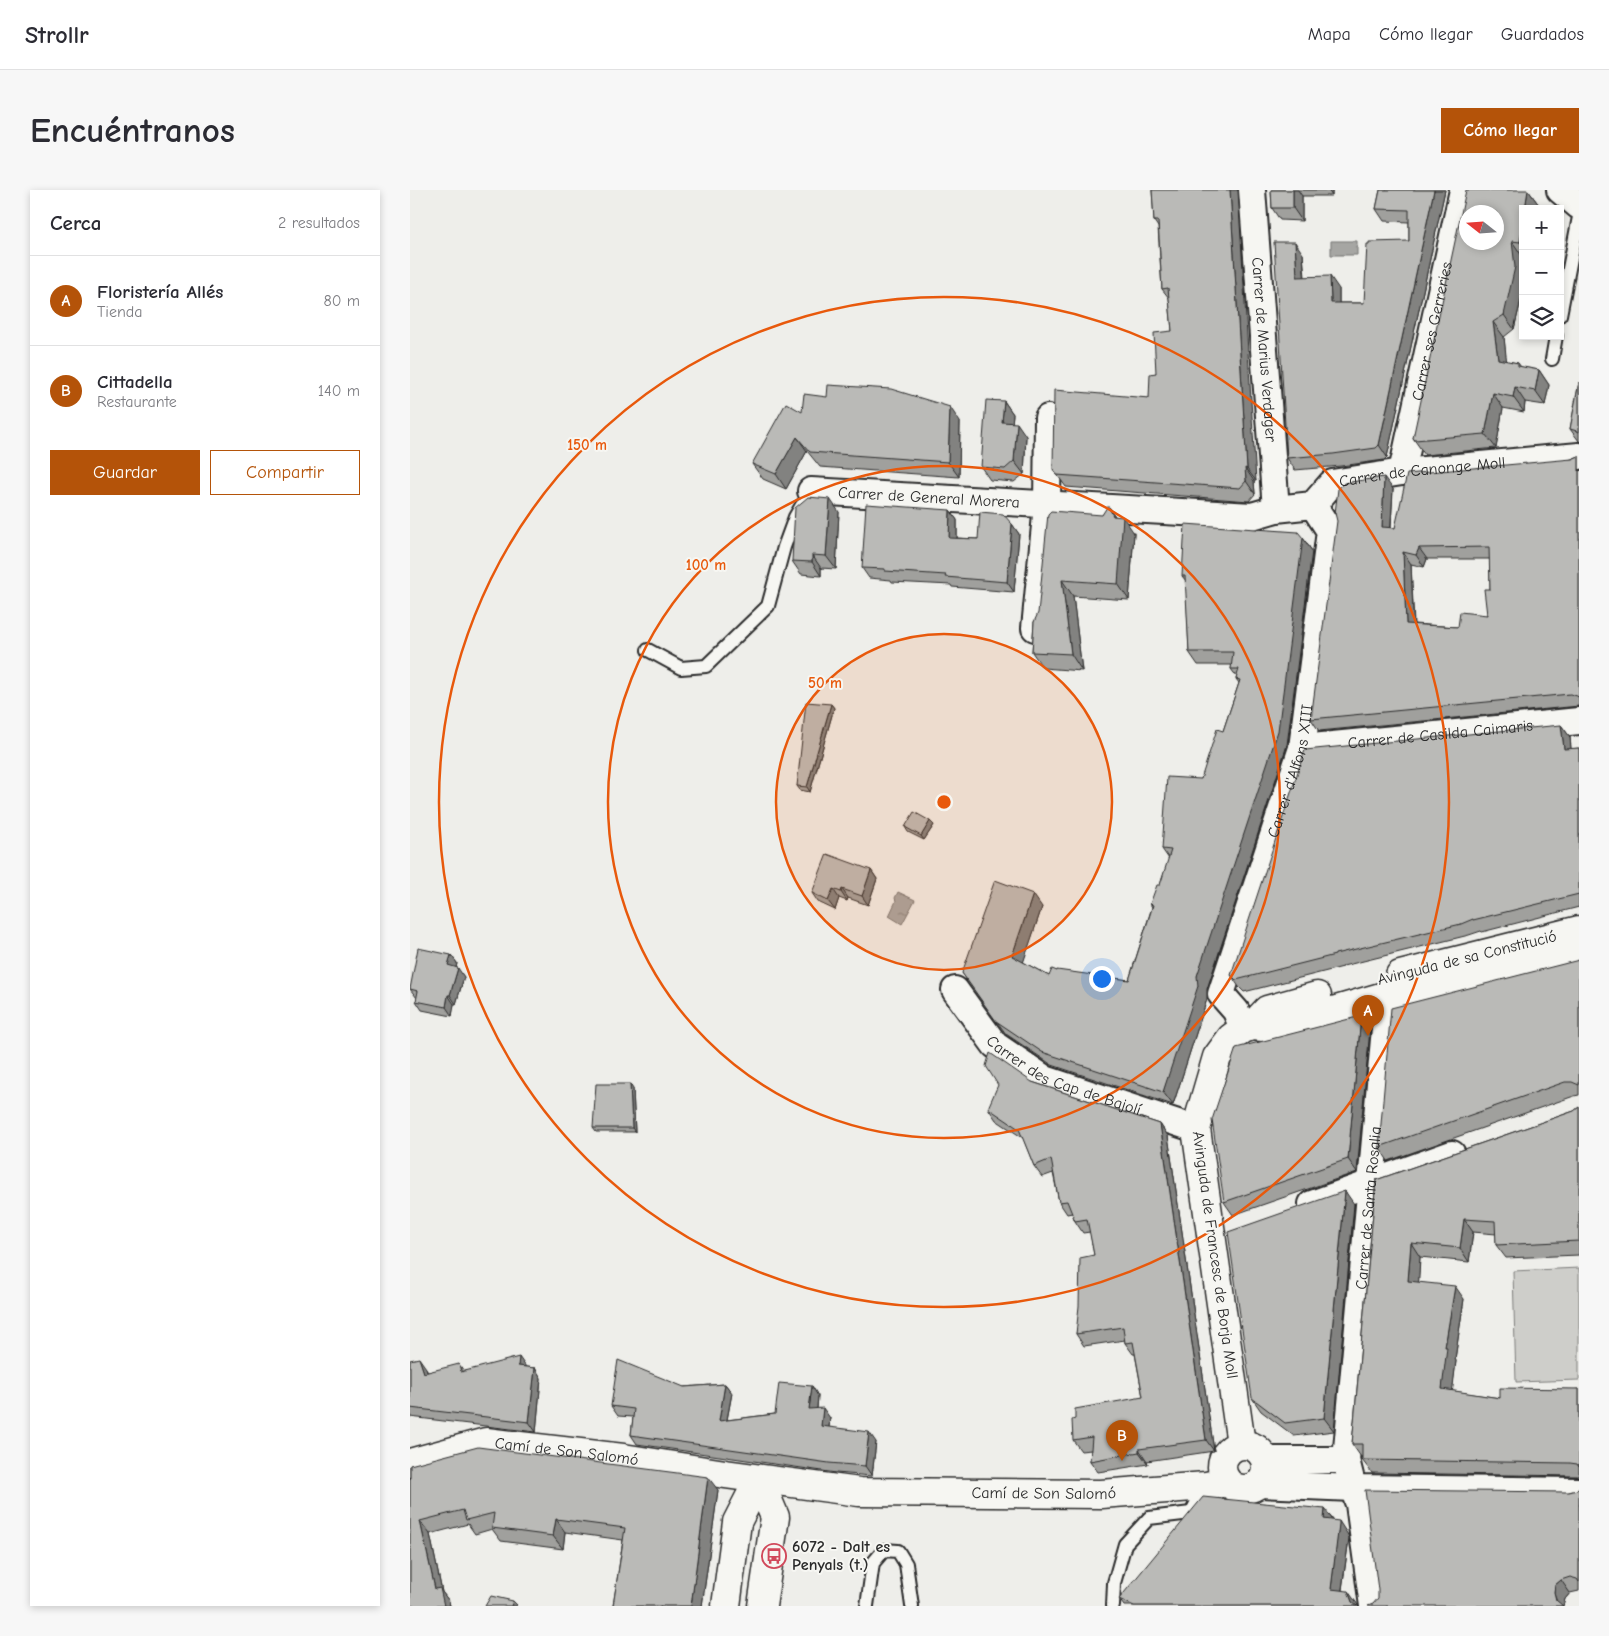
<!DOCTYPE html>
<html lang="es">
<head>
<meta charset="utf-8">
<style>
	:root { --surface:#fff; --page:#f7f7f7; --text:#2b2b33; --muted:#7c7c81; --line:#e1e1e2; --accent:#b45309 }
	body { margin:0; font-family:"Comic Neue",sans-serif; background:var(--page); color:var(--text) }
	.controls { position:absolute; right:15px; top:15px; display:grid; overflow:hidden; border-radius:0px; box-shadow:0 2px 8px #0003 }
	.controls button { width:45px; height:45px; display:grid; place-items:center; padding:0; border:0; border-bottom:1px solid var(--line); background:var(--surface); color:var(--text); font:25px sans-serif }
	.compass { position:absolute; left:1049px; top:15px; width:45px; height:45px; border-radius:50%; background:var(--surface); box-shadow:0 2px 8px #0003; rotate:287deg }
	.you { position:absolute; left:691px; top:788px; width:18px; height:18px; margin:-12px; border:4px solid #fff; border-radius:50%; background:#1a73e8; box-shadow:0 0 0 8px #1a73e833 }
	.badge { display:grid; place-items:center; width:32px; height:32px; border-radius:50%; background:var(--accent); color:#fff; font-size:16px; font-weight:700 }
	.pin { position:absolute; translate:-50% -41px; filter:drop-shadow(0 1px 2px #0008) }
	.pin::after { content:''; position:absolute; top:26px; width:18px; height:15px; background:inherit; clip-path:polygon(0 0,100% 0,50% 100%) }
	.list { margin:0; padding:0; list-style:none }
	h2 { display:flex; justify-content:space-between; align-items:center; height:65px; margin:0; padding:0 20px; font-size:21px }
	h2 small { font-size:16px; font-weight:400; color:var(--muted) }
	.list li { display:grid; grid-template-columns:32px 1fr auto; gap:15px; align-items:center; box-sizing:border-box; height:90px; padding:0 20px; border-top:1px solid var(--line) }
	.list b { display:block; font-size:19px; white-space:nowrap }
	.list p { margin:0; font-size:16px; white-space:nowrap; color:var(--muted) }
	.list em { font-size:16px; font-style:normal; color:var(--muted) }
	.actions { display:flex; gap:10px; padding:15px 20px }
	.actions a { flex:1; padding:11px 0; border:1px solid var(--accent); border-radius:0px; text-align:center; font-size:18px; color:var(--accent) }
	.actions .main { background:var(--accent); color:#fff }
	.icon { flex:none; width:28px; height:28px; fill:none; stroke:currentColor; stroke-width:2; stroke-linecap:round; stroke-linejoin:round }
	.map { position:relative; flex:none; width:1169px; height:1416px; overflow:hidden; border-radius:0px }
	header { display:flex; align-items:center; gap:30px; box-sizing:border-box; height:70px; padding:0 25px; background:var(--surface); border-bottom:1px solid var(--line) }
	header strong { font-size:24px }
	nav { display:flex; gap:28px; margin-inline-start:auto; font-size:18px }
	.intro { display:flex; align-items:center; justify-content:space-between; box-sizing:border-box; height:120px; padding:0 30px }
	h1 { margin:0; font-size:35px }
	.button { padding:12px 22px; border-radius:0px; background:var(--accent); color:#fff; font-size:18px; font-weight:700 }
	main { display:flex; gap:30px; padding:0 30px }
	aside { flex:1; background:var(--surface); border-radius:0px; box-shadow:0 2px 8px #0003 }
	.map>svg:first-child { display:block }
	.pitch { fill:#cececa; stroke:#7c7c7a }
	.water { fill:url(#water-ripples); stroke:#757573 }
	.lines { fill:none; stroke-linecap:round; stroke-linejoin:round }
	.service-casing { stroke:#2b2b2b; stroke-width:16 }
	.minor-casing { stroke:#2b2b2b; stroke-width:30 }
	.tertiary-casing { stroke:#2b2b2b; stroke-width:31 }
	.service { stroke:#f6f6f2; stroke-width:12 }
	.minor { stroke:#f6f6f2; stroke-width:26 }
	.tertiary { stroke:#f6f6f2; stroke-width:28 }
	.wall { fill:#a0a09d; stroke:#2b2b2b; fill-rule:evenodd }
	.shaded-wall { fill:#828280; stroke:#2b2b2b }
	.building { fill:#babab7; stroke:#2b2b2b; fill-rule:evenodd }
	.ring { fill:none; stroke:#e8590c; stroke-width:2.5 }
	.labels { text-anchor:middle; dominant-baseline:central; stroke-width:4; stroke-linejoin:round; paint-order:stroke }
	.street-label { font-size:16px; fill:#2b2b2b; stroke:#f6f6f2 }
	.poi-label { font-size:16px; font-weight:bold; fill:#2b2b2b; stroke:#f6f6f2; text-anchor:start }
	.centre { fill:#e8590c; stroke:#f6f6f2; stroke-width:2.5 }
	.ring-label { font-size:15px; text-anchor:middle; font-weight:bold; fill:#e8590c; stroke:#f6f6f2; stroke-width:4; stroke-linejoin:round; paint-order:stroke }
</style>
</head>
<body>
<header>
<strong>Strollr</strong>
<nav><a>Mapa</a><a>Cómo llegar</a><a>Guardados</a></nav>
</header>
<div class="intro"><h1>Encuéntranos</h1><a class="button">Cómo llegar</a></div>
<main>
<aside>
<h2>Cerca<small>2 resultados</small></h2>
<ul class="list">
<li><span class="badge">A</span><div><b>Floristería Allés</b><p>Tienda</p></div><em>80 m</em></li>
<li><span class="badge">B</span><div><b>Cittadella</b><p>Restaurante</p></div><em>140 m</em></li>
</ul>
<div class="actions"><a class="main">Guardar</a><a>Compartir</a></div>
</aside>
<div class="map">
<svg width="1169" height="1416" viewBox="0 0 1169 1416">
	<defs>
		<pattern id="water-ripples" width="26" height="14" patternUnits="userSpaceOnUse" patternTransform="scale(1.25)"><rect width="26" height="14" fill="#a6a6a3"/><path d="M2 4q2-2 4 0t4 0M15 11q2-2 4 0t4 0" fill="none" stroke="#878785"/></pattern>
	</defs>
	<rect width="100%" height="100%" fill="#eeeeea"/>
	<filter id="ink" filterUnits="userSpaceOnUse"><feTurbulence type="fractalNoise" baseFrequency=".02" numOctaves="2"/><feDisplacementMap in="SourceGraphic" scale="10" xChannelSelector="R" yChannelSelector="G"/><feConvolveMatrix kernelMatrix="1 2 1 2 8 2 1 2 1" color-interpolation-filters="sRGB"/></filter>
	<g filter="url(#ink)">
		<path class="pitch" d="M1169 1078V1190L1106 1192 1103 1081Z"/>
		<path class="water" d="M921 51H947V65H921Z
			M488 702 505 710 492 734 479 726 486 711 485 708Z"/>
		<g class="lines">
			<defs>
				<path id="service" d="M1150 125 1169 27
					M1142 169 1146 146
					M238 460 271 478 296 476 358 416 374 357 385 327 392 315
					M457 1416 463 1373 474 1360 488 1361 496 1374 502 1416
					M703 1416 704 1393 715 1354 739 1328 781 1323 795 1297"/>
				<g id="minor">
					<path id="s1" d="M842 0 866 319"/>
					<path d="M1150 0 1169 16"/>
					<path id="s2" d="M992 282 1053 0"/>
					<path id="s3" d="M401 301 842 326 866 319 903 315 922 293 992 282 1169 266"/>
					<path d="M625 438 637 315 638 228"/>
					<path id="s4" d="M892 558 1169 531"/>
					<path id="s5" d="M545 800 585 855 635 889 786 939"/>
					<path id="s6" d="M833 839 826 821 811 804 892 558 920 341 903 315"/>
					<path d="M902 1014 1042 964"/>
					<path d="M856 1270H936"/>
					<path d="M850 1294 943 1298 1169 1301"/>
					<path id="s7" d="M963 1416 949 1314 943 1298 936 1270 978 805 980 799 994 796"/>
				</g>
				<g id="tertiary">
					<path d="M990 785 1169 740"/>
					<path d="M842 836 857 820 907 806"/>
					<path d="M831 1254 786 939 807 867 821 848 833 839 842 836 865 838 978 805 1043 792 1169 761"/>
					<circle cx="834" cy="1277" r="22"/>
					<path id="s8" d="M0 1273 76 1252 213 1268 315 1284 449 1302 691 1304 796 1296 817 1292"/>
					<path d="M349 1289 365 1327 352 1416"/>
					<path d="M316 1416 327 1332 349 1289"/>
				</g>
			</defs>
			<use href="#service" class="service-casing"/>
			<use href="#minor" class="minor-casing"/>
			<use href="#tertiary" class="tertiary-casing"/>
			<use href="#service" class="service"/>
			<use href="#minor" class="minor"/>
			<use href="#tertiary" class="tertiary"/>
		</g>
		<path class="wall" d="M742 0 846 291H844L845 304 839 311 656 297 643 279 739 208 746 183 762 141 759 108 752 99 748 37 744 31Z
			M861 0H922V6H892V31L870 30 862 18Z
			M970 0H1035L977 267 974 270 931 276 885 280 877 268 893 64 895 87 929 99V113H954L999 51V32L974 31 966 19Z
			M1118 0 1129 15 1113 19V102L1104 139 1094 147 1096 171 1108 173 1111 177 1129 180 1139 195 1135 215 1115 212 1114 222 1093 218 1086 258 1015 265 1003 248Z
			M1169 192V251L1160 239Z
			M594 211 603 224 602 233 616 246 614 284 604 292 580 290 571 277Z
			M392 222 550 232 549 287 410 277 397 261 376 299 353 289 342 274Z
			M1169 266V516L909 541 901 529 983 299 981 338H985ZM1017 369H1080V399L1077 425 1048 437 1004 434 1001 374 1014 377Z
			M699 317 705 326 724 343 719 410 663 406 672 481 633 478 622 462 624 432 692 325Z
			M540 320 547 330V348L568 349 602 334 609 344 604 402 542 397 541 395 482 392 481 390 459 388 452 378Z
			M429 322 426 379 411 378V386L391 384 382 371Z
			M893 348 902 361 877 555 797 799V809L763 915 642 875 596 844 552 783 632 717 613 772 639 786 647 781 719 790 742 717 740 714 750 695 759 669 752 659 791 589 813 541 829 493 826 489 827 487 821 479 822 475H788L779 462 776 391 772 386Z
			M421 514 424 518 400 602 390 600 387 596Z
			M1151 535 1160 547 1161 559 1169 558V717L1072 742 1071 741 1059 745 933 776V777L834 802 829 797 821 785Z
			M524 635 514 650 498 642 495 637Z
			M461 680 467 689 458 715 438 708 437 711 429 708 425 720 408 712 402 703Z
			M41 765 47 773 46 778 54 787 46 814H44L42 826 12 820 6 811 7 808 0 799Z
			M1169 770V905L1164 906 978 971 969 957Z
			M951 826 960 839 947 982 823 1025 814 1012Z
			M622 892 750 934 758 946 804 1261 737 1271 738 1274 688 1282 680 1271 681 1260 671 1261 663 1250 733 1207 725 1164H723L715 1153V1150L674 1156 666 1144 684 1065 680 1042 673 1043 665 1031 662 1023 657 1024 649 1012 643 983 632 987 624 976 613 948 586 930 578 918Z
			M223 899 225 942H186L183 938Z
			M1169 917V1065L1096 1068 1086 1055V1044L1063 1042 1059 1072 1010 1067 1008 1092 1054 1109 1045 1169 1046 1171 1042 1201 1090 1208 1169 1199V1286L962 1283 952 1270V1267H951L942 1254 966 990 1164 921Z
			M944 1014 924 1241 884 1246 851 1221 842 1208Z
			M0 1170 16 1178 17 1182 54 1181 116 1177 125 1178 131 1188 126 1242 0 1227Z
			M315 1194 322 1203 317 1230 365 1224 402 1196 408 1206 407 1219 420 1228 419 1237 466 1252 462 1286 426 1283 227 1254 221 1245 223 1227 208 1226 201 1216 274 1197Z
			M0 1275 308 1300 292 1416H203L213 1350 155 1342 153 1359 91 1351 82 1339 65 1344 58 1334 20 1344 32 1402 39 1411 40 1416H0Z
			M1169 1298V1401L1160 1403 1155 1409 1153 1416 963 1414 1159 1302 1167 1300Z
			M915 1319 923 1330 938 1345 939 1348 932 1400 948 1416H714L709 1409Z"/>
		<path class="shaded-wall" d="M820 0H828L846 291 837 279Z
			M883 0H888L892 6V31L883 18Z
			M918 0H922V6Z
			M1024 0H1035L977 267 969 255Z
			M1118 0 1129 15 1128 19H1115Z
			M1113 33V56L1110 52Z
			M1102 51 1112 66 1113 70V102L1104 139 1094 125Z
			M885 52 893 64 895 99 887 87Z
			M920 86 929 99V125L921 113Z
			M1083 132 1094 147 1098 184 1088 169Z
			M1129 180 1139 195 1135 215 1125 201Z
			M1105 197 1115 212 1114 222 1103 207Z
			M1083 203 1093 218 1086 258 1075 244Z
			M594 211 603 224 601 245 592 232Z
			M540 217 550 232 549 287 538 272Z
			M607 233 616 246 614 284 604 271Z
			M387 247 397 261 376 299 366 284Z
			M835 278 844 291 845 304 836 291Z
			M974 287 983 299 980 348 972 337Z
			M420 309 429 322 426 379 416 366Z
			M699 317 710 334 713 327 724 343 719 410 708 394 703 326Z
			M540 320 547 330V358L539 348Z
			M602 334 609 344 604 402 597 392Z
			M893 348 902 361 877 555 797 799V809L763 915 753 902 787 786Z
			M1009 358 1017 369 1014 377 1006 365Z
			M993 362 1001 374 1004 446 996 434Z
			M402 365 411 378V386L402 372Z
			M652 390 663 406 672 481 661 464Z
			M421 514 424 518 400 602 397 597Z
			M1151 535 1160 547 1162 571 1154 559Z
			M520 631 524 635 514 650 511 646Z
			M461 680 467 689 458 715 452 706Z
			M423 699 429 708 425 720 418 711Z
			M432 699 438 708 437 711 431 702Z
			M623 704 632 717 611 779 602 766Z
			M41 765 47 773 45 784 38 775Z
			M48 778 54 787 46 814 40 805Z
			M38 805 44 814 42 826 36 817Z
			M951 826 960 839 947 982 938 969Z
			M220 894 223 899 225 942 222 938Z
			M750 934 758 946 804 1261 796 1250Z
			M935 1001 944 1014 924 1241 914 1228Z
			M1054 1029 1063 1042 1059 1072 1050 1058Z
			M1001 1053 1010 1067 1008 1105 998 1091Z
			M1045 1096 1054 1109 1045 1169 1046 1171 1041 1213 1032 1199 1035 1157Z
			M109 1167 116 1177 108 1176Z
			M9 1168 16 1178 21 1193 14 1183Z
			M49 1174 56 1184 51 1182Z
			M125 1178 131 1188 126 1242 119 1232Z
			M315 1194 322 1203 315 1240 309 1231Z
			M402 1196 408 1206 406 1229 399 1219Z
			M413 1218 420 1228 418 1245 411 1236Z
			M459 1242 466 1252 462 1286 455 1276Z
			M729 1259 737 1271 738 1274 729 1262Z
			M298 1287 308 1300 292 1416H281Z
			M915 1319 924 1332 914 1329Z
			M146 1329 155 1342 153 1359 143 1346Z
			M10 1331 20 1344 32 1402 39 1411 40 1416H34L25 1399Z
			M929 1331 938 1345 939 1348 930 1413 921 1399Z
			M1151 1390 1160 1403 1155 1409 1153 1416H1150L1146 1410 1144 1402 1145 1395Z
			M938 1401 948 1415V1416H945L942 1412Z
			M103 1411 107 1415 106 1416H101Z"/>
		<path class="building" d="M742 0H820L837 279 835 278 836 291 830 298 647 285 643 279 644 200 739 208 740 184 746 183 744 143 762 141 758 98 752 99 748 31H744Z
			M861 0H883V18H862Z
			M970 0H1024L969 255 966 258 923 264 877 268 864 52H885L887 87 920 86 921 113H954L957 54H959V52L999 51V20L966 19Z
			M1056 0H1118L1115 19H1113V33L1110 52 1102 51 1105 77 1094 125 1083 132 1088 169 1108 173V176L1129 180 1125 201 1105 197 1103 207 1083 203 1075 244 1005 250 1003 248ZM1056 22H1086V52H1056Z
			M1169 192V242L1167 241 1160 239Z
			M418 195 481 199 540 217 538 272 400 262 387 247 366 284 342 274 376 213 392 222 394 204 417 207Z
			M576 210 594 211 592 232 607 233 604 271 595 279 571 277Z
			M1169 266V508L1167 506 1160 504 901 529 927 331 925 323 928 299 934 293 974 287 972 337 985 338 997 284 1162 269ZM1079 357 1080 399H1074L1077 425 1050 422 1048 437 996 434 993 362 1006 365 1009 358Z
			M398 307 420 309 416 366 402 365V372L382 371 385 318Z
			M456 314 540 320 539 348 568 349 570 322 593 324 602 334 597 392 535 387 536 385 475 381V379L452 378Z
			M697 317H699L703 326 713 327 708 394 652 390 661 464 622 462 624 432 628 423 638 324 641 321 692 325Z
			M775 334 888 342 893 348 868 541 787 786 788 796 753 902 632 862 586 831 552 783 585 690 623 704 602 766 639 786 642 779 647 781V780L719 790 743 715 740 714 747 695H750L761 660 752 659 757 587 791 589 807 539 813 541 830 490 826 489 829 479H821L823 462H779L775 386H772Z
			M396 512 421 514 397 597 387 596Z
			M1151 535 1154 559 1169 558V704L1063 730V729L1051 734 925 764V765L826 790 821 785 895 560Z
			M504 622 520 631 511 646 495 637Z
			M417 664 461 680 452 706 432 699 431 702 423 699 418 711 402 703Z
			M8 758 41 765 38 775 48 778 40 805H38L36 817 6 811 8 801 0 799Z
			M1169 770V895L1162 892H1155L969 957 981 818Z
			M951 826 938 969 814 1012 802 930 826 858Z
			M580 863 622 892 750 934 796 1250 729 1259V1262L680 1271 682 1247 663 1250 662 1230 665 1229V1219L733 1207 723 1152 715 1153 713 1137 666 1144 669 1116 670 1068 684 1065 677 1029 665 1031 657 1011 649 1012 641 969 624 976 609 939 578 918 588 895 576 876Z
			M186 894H220L222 938H183Z
			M1169 917V1051L1086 1055 1085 1031 1054 1029 1050 1058 1001 1053 998 1091 1045 1096 1035 1157H1037L1032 1199 1090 1208V1198L1169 1199V1277L1167 1274 1160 1273 952 1270V1254H942L966 990 1164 921Z
			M935 1001 914 1228 875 1233 842 1208 818 1042Z
			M109 1167 108 1176 125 1178 119 1232 0 1218V1170L9 1168 14 1183 49 1174 51 1182Z
			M208 1170 274 1197 315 1194 309 1231 365 1224 369 1193 402 1196 399 1219 413 1218 411 1236 459 1242 455 1276 419 1273 221 1245 224 1219 201 1216Z
			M68 1257 298 1287 281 1416H203L215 1338 146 1329 143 1346 82 1338 84 1323 56 1330 53 1320 10 1331 25 1399 30 1398 34 1416H0V1275Z
			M1169 1298V1392L1167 1389 1160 1387 1151 1390 1145 1395 1144 1402 1146 1410 1153 1416H958L963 1414 968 1408V1400L955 1300 1159 1302 1167 1300Z
			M793 1307 915 1319 914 1329 929 1331V1334L921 1399 938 1401 942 1412 947 1416H724L709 1409Z
			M81 1406 103 1411 101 1416H75Z"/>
	</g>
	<circle cx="534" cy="612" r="168" fill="#e8590c" fill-opacity=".12"/>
	<g class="ring">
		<circle cx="534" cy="612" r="168"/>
		<circle cx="534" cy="612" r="336"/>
		<circle cx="534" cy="612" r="505"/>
	</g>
	<defs>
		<symbol id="bus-ring" viewBox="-11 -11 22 22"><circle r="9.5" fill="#f6f6f2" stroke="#d1495b" stroke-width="1.5"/><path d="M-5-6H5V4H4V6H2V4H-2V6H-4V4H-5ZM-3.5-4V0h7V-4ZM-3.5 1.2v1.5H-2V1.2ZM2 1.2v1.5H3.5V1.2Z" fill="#d1495b"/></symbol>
	</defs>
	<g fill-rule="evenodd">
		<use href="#bus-ring" x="350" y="1352" width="28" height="28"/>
	</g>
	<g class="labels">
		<g class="street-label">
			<text stroke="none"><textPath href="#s2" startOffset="144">Carrer ses Gerreries</textPath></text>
			<text stroke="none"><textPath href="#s1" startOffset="160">Carrer de Marius Verdager</textPath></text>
			<text stroke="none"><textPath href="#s3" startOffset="624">Carrer de Canonge Moll</textPath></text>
			<text stroke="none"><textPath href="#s3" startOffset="118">Carrer de General Morera</textPath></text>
			<text stroke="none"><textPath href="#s4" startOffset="139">Carrer de Casilda Caimaris</textPath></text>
			<text stroke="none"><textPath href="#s6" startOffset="276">Carrer d'Alfons XIII</textPath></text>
			<text transform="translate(1057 768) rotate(-14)">Avinguda de sa Constitució</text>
			<text stroke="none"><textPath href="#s5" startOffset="144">Carrer des Cap de Bajolí</textPath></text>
			<text stroke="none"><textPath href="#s7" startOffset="402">Carrer de Santa Rosalia</textPath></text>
			<text transform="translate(805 1065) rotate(82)">Avinguda de Francesc de Borja Moll</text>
			<text stroke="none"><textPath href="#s8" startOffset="160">Camí de Son Salomó</textPath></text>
			<text stroke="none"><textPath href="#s8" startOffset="640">Camí de Son Salomó</textPath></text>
		</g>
		<g class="poi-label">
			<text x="382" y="1357">6072 - Dalt es<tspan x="382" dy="18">Penyals (t.)</tspan></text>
		</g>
	</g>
	<circle cx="534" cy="612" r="8" class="centre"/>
	<g class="ring-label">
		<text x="177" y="260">150 m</text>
		<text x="296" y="380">100 m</text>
		<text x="415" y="498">50 m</text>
	</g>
</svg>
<div class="controls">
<button>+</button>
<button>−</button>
<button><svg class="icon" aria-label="layers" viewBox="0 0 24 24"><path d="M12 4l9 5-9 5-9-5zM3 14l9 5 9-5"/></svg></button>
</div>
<svg class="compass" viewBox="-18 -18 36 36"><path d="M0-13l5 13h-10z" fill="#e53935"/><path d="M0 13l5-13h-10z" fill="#7c7c81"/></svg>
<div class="you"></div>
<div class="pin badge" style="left:958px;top:846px">A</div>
<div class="pin badge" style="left:712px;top:1271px">B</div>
</div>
</main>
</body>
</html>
